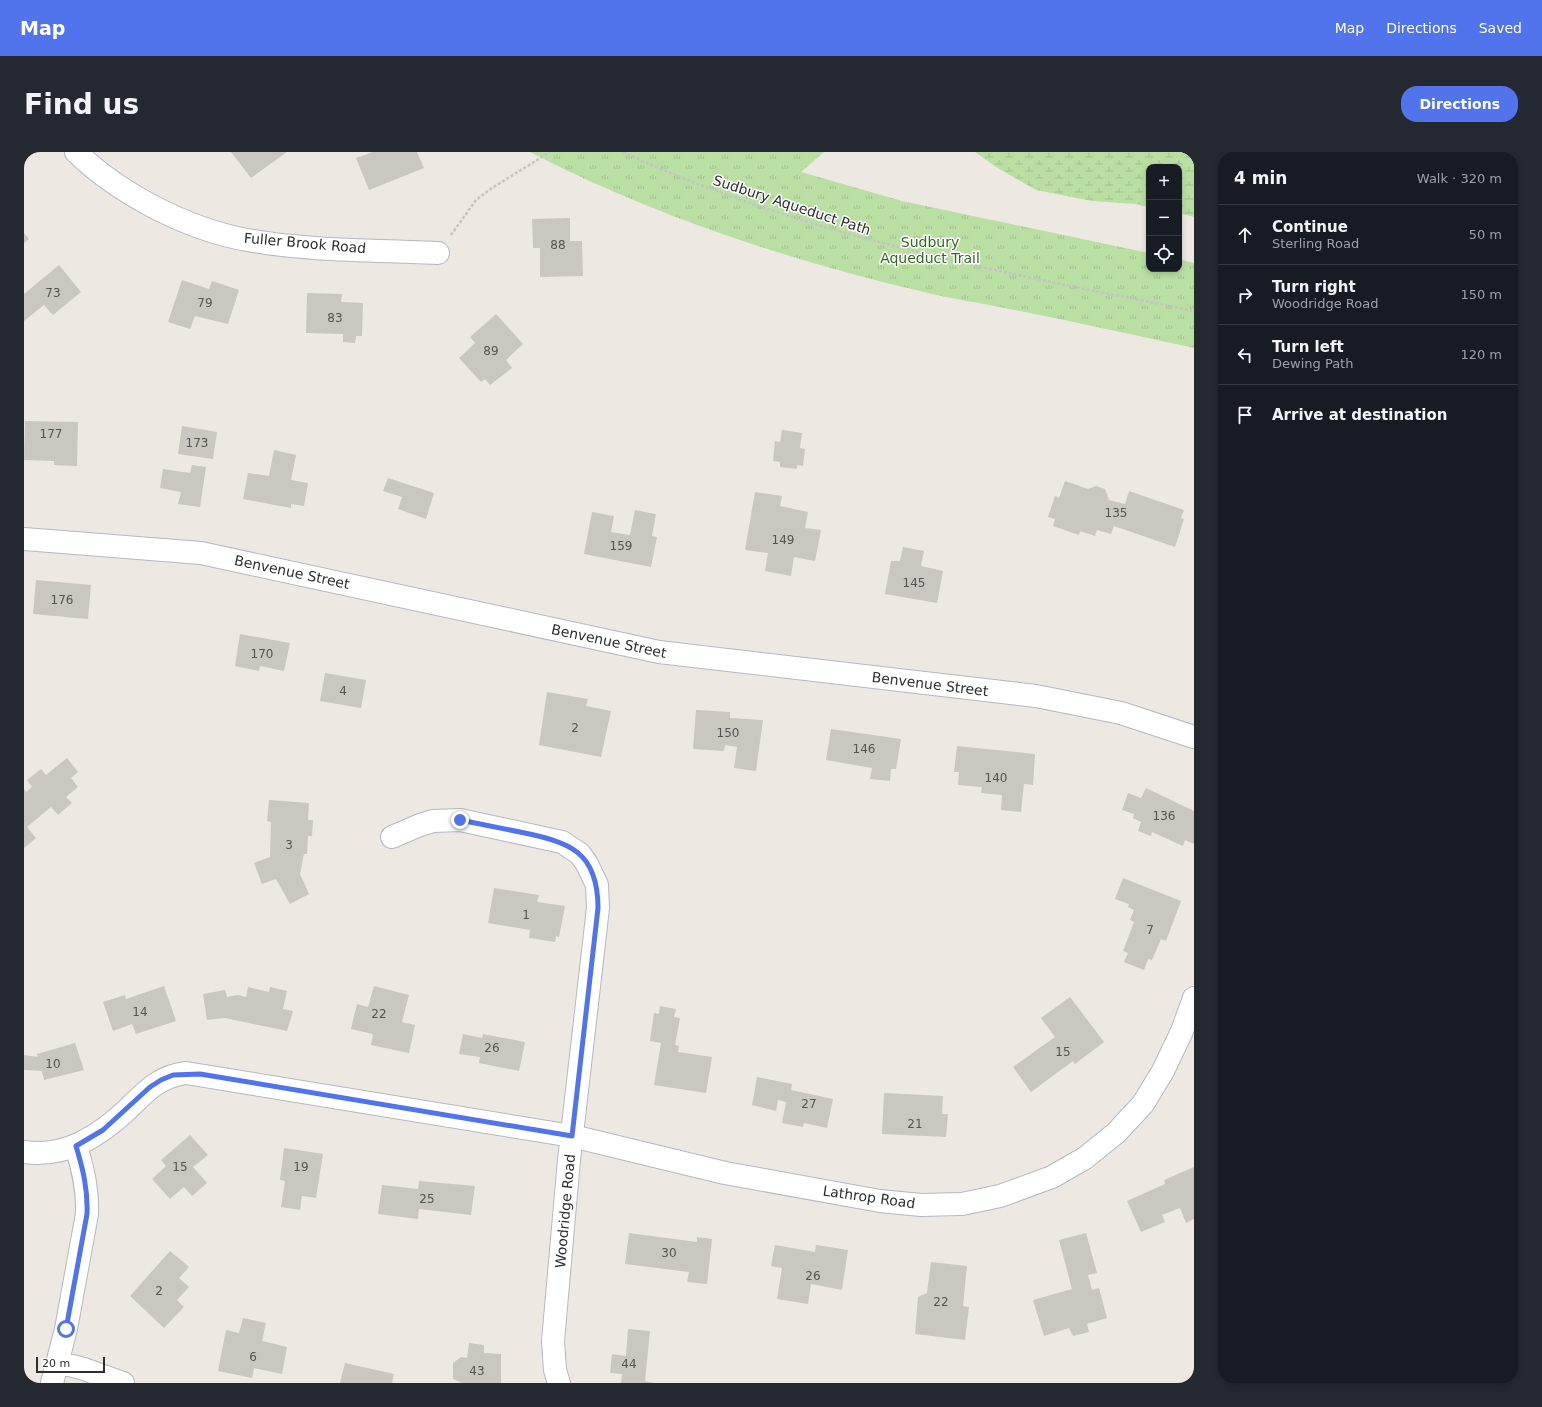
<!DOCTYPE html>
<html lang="en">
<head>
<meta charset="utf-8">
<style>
	:root { --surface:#171b24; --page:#242831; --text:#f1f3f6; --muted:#9ea1a6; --line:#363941; --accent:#5173ec }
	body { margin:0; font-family:"DejaVu Sans",sans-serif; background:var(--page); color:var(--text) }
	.controls { position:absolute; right:12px; top:12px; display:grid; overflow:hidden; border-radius:8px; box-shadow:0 2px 6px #0003 }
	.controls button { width:36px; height:36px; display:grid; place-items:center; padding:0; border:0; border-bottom:1px solid var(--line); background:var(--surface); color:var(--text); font:20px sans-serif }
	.scale { position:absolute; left:12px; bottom:10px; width:69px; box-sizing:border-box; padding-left:4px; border:2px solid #2e2e2e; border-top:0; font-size:11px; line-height:14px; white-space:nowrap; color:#2e2e2e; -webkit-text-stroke:3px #fff; paint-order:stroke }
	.stop { position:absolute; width:12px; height:12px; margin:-9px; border:3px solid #5173ec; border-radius:50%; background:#fff }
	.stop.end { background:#5173ec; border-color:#fff; box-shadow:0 1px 4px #0008 }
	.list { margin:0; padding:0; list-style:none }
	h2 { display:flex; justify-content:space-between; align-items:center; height:52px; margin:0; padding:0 16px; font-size:17px }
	h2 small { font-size:13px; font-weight:400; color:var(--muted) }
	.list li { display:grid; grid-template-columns:26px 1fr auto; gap:12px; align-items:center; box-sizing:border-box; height:60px; padding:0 16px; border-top:1px solid var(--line) }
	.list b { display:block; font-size:15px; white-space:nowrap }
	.list p { margin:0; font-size:13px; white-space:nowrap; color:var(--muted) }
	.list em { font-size:13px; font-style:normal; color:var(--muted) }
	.icon { flex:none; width:22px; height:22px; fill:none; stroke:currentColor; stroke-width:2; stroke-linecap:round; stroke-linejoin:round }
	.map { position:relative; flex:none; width:1170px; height:1231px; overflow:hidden; border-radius:16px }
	header { display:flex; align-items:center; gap:24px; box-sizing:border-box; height:56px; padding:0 20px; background:var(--accent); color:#fff }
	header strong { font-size:19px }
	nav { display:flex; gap:22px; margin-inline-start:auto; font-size:14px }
	.intro { display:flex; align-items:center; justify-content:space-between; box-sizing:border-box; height:96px; padding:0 24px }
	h1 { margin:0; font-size:28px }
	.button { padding:10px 18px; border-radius:16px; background:var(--accent); color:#fff; font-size:14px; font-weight:700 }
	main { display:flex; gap:24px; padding:0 24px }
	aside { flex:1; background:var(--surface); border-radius:16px; box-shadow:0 2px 6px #0003 }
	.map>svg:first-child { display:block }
	.wetland { fill:url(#wetland-marsh) }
	.park { fill:url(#park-tufts) }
	.building { fill:#cac6c0 }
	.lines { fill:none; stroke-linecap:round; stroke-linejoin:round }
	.minor-casing { stroke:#b5b8c0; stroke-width:24 }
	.path { stroke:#c4c4c4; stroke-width:2.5; stroke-dasharray:3 2; stroke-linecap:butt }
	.minor { stroke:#fff; stroke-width:22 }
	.route { stroke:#5173ec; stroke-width:5 }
	.labels { text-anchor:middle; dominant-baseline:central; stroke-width:3; stroke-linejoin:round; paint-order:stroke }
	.number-label { font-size:12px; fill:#555452 }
	.street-label { font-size:14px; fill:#2e2e2e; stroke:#fff }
	.park-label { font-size:14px; fill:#336722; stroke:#fff }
</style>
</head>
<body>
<header>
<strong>Map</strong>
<nav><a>Map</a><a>Directions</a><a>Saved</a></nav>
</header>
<div class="intro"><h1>Find us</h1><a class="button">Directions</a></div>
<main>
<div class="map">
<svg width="1170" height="1231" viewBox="0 0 1170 1231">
	<defs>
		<pattern id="wetland-marsh" width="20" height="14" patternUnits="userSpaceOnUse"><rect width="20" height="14" fill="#badfa3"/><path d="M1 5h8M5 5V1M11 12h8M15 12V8" fill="none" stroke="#a0c08d"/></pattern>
		<pattern id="park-tufts" width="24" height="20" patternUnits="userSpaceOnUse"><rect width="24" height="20" fill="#badfa3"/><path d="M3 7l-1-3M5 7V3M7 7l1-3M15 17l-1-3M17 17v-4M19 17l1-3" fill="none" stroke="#a0c08d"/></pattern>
	</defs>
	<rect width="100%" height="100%" fill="#eee8e2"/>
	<path class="wetland" d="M951 0H1170V65L1155 61V15H1125V55L1111 52 1068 49 1012 38 972 15Z"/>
	<path class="park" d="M506 0H800L777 20 878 49 1125 101V117H1155V107L1170 111V196C1108 183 1047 169 985 157 957 151 928 147 900 140 764 108 630 64 506 0Z"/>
	<path class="building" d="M207 0H263L227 26Z
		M349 0H393L400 16 345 38 332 6Z
		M546 66V89H558L559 124 516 125V96H509L508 67Z
		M0 81 5 87 0 91Z
		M35 113 57 140 29 163 20 153 0 169V142Z
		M158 128 185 137 188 129 215 138 204 172 171 164 166 177 144 170Z
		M283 141 318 142 317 150 339 151 338 184H332L331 191 319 190V182L282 181Z
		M472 162 499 192 482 208 488 216 466 233 461 227 457 230 435 206 451 191 446 185Z
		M1 269 54 270 53 314 30 313V309L0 308Z
		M158 274 193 280 189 307 154 302Z
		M758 278 778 281 776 296 781 297 779 314 773 313V317L756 315V310L749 309 751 289 756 290Z
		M250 298 272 303 267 328 284 331 280 354 267 352V356L219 347 224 321 245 324Z
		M168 313 182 315 176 355 154 352 157 340 136 336 139 317 166 321Z
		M364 326 410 341 402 367 374 357 378 345 359 339Z
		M1041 329 1064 337 1072 334 1081 337 1085 348 1101 352 1105 339 1160 358 1157 366 1160 367 1151 395 1090 374 1087 382 1073 378 1071 384 1056 379 1055 383 1029 374 1031 367 1024 365 1031 344 1035 346Z
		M731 340 758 344 756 354 784 360 781 376 797 378 791 409 770 405 767 424 741 419 744 401 721 398Z
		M611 358 632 362 628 384 633 385 627 415 560 402 568 360 590 364 587 380 606 383Z
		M879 395 900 399 897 414 919 419 913 451 861 442 867 409H876Z
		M12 428 67 433 64 467 9 462Z
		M216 482 266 491 260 519 236 514 235 519 211 514Z
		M301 521 342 528 337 556 296 549Z
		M523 540 564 547 562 554 587 559 577 605 515 593Z
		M672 558 706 560V566L739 568 732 619 710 616 713 595 701 593 700 599 669 597Z
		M807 577 877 587 872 617H867L866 629 846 627 848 616 802 608Z
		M933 594 1011 602 1009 633 1000 632 997 660 977 658 978 643 957 641 958 635 934 633 935 620H930Z
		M43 606 54 620 47 626 54 635 42 645 48 651 34 663 27 655 3 675 12 686 0 696V637L2 640 8 635 3 628 17 617 22 623Z
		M1122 636 1170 659V692L1161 688 1159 694 1128 680 1127 684 1114 679 1117 670 1109 666 1110 662 1098 658 1104 641 1117 646Z
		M245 648 285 651 284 668H289L288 684H284L283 702H280L276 722 285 742 266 752 252 727 238 732 230 711 246 705 247 670 243 669Z
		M1099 726 1157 749 1142 789 1137 787 1128 808 1124 807 1120 818 1100 810 1104 801 1099 799 1110 770 1106 768 1110 758 1104 755 1105 752 1091 747Z
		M470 736 515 743 513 750 541 754 535 785 532 784 531 790 505 786 506 778 464 771Z
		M140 834 152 869 112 882 108 872 89 879 79 850 101 843 102 847Z
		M350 834 385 843 378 870 391 873 385 901 347 893 349 882 327 877 333 852 344 855Z
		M224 835 245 840 246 835 263 839 259 857 269 859 263 879 201 866 183 868 179 842 201 838 203 845 214 843 222 845Z
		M1046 845 1080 890 1051 912 1049 909 1007 940 989 915 1031 885 1017 866Z
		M636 854 652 857 650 865 656 866 651 893 655 894 654 900 688 905 682 941 630 933 637 891 626 889 630 861 635 862Z
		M439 882 458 886 459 882 501 890 495 919 455 911 456 905 435 902Z
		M51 891 60 918 20 928 18 919 0 918V903L14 905 13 902Z
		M733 925 768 932 767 938 809 947 803 976 780 971 779 975 758 971 762 950 754 948 752 959 728 953Z
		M860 941 919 944 918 962H924L922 985 858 982Z
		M166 983 184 1003 169 1015 183 1031 168 1044 160 1035 146 1047 128 1027 142 1014 137 1008Z
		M260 996 299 1002 292 1046 278 1044 276 1058 257 1055 261 1029 256 1028Z
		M1170 1015V1067L1162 1071 1156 1056 1138 1063 1141 1070 1117 1080 1103 1049 1141 1032 1140 1028Z
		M395 1029 451 1034 447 1063 395 1057 394 1067 354 1062 358 1033 394 1037Z
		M605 1081 673 1090V1085L688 1087 683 1132 663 1130 665 1120 601 1112Z
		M1062 1081 1073 1121 1064 1123 1068 1138 1075 1136 1083 1166 1063 1172 1065 1180 1049 1184 1045 1176 1020 1184 1009 1148 1048 1137 1035 1088Z
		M751 1093 791 1100 792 1093 824 1098 818 1138 787 1132 784 1152 753 1147 758 1116 747 1114Z
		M146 1099 165 1115 155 1126 165 1135 153 1148 160 1155 140 1176 106 1144Z
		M907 1110 943 1114 939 1154 945 1155 941 1188 891 1182 894 1145 903 1141Z
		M219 1166 242 1171 238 1189 263 1195 258 1222 230 1216 228 1226 194 1219 202 1178 215 1181Z
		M604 1177 626 1179 621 1229 630 1231H597L598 1222 586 1221 588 1202 602 1204Z
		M445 1191 460 1193V1201L477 1202V1231H438L429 1227V1211L437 1205 443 1206Z
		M321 1211 370 1222 368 1231H316Z"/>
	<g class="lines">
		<defs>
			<path id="minor" d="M52 0C95 42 163 77 223 88 285 99 350 98 414 101
				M0 387 177 401 635 500 1012 544 1097 561 1170 585
				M368 685 396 673 409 669 436 668 538 690 556 702 563 712 573 733 574 756 545 1008 529 1189 531 1218 535 1231
				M0 1000C42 1006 75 984 104 957 122 939 136 924 162 921L548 984 701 1021 856 1049 897 1053 938 1052 976 1044 1028 1025 1061 1006 1092 981 1119 952 1139 919 1158 879 1170 846
				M34 1210 60 1217 99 1231
				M28 1231 42 1177 63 1062C64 1038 59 1017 52 994"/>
		</defs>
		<use href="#minor" class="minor-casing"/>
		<path class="path" d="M599 0C782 85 974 119 1170 159
			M427 83 452 48 468 36 526 0"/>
		<use href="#minor" class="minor"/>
	</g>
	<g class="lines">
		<path class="route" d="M42 1177 63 1062C64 1038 59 1017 52 994L79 978 126 935 137 928 149 923 176 922 548 984 574 756C574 699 545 690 496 680 476 676 456 672 436 668"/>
	</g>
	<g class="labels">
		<g class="number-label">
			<text x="534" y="93">88</text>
			<text x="29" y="141">73</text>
			<text x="181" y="151">79</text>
			<text x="311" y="166">83</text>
			<text x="467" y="199">89</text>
			<text x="27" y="282">177</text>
			<text x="173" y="291">173</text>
			<text x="1092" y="361">135</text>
			<text x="759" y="388">149</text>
			<text x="597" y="394">159</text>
			<text x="890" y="431">145</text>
			<text x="38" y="448">176</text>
			<text x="238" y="502">170</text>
			<text x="319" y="539">4</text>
			<text x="551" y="576">2</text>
			<text x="704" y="581">150</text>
			<text x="840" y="597">146</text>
			<text x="972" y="626">140</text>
			<text x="1140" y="664">136</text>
			<text x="265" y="693">3</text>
			<text x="502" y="763">1</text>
			<text x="1126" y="778">7</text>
			<text x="116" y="860">14</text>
			<text x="355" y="862">22</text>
			<text x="468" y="896">26</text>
			<text x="1039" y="900">15</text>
			<text x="29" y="912">10</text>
			<text x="785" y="952">27</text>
			<text x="891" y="972">21</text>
			<text x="156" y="1015">15</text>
			<text x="277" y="1015">19</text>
			<text x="403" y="1047">25</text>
			<text x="645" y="1101">30</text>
			<text x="789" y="1124">26</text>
			<text x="135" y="1139">2</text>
			<text x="917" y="1150">22</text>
			<text x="229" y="1205">6</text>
			<text x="605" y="1212">44</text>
			<text x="453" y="1219">43</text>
		</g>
		<g class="street-label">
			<text transform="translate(768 53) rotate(18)">Sudbury Aqueduct Path</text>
			<text transform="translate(281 91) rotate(5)">Fuller Brook Road</text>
			<text transform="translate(268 420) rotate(12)">Benvenue Street</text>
			<text transform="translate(585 489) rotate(12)">Benvenue Street</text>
			<text transform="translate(906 532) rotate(7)">Benvenue Street</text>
			<text transform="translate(845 1045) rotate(8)">Lathrop Road</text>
			<text transform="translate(541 1059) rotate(-85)">Woodridge Road</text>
		</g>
		<g class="park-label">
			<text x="906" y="90">Sudbury<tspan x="906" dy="16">Aqueduct Trail</tspan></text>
		</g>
	</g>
</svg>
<div class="controls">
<button>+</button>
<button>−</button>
<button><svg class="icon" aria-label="locate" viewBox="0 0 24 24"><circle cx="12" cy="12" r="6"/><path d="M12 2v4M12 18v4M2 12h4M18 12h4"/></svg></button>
</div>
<div class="scale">20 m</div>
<div class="stop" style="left:42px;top:1177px"></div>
<div class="stop end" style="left:436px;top:668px"></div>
</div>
<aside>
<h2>4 min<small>Walk · 320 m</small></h2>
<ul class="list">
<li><svg class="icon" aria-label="ahead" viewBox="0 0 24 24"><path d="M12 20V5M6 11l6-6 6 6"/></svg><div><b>Continue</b><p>Sterling Road</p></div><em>50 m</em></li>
<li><svg class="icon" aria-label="right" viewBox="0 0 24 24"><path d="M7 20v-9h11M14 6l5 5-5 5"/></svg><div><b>Turn right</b><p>Woodridge Road</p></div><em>150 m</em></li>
<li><svg class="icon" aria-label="left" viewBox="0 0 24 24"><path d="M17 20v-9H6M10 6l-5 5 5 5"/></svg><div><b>Turn left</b><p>Dewing Path</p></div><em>120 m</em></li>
<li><svg class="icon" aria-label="arrive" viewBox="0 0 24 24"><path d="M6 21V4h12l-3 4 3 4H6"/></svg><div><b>Arrive at destination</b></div></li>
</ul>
</aside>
</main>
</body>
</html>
